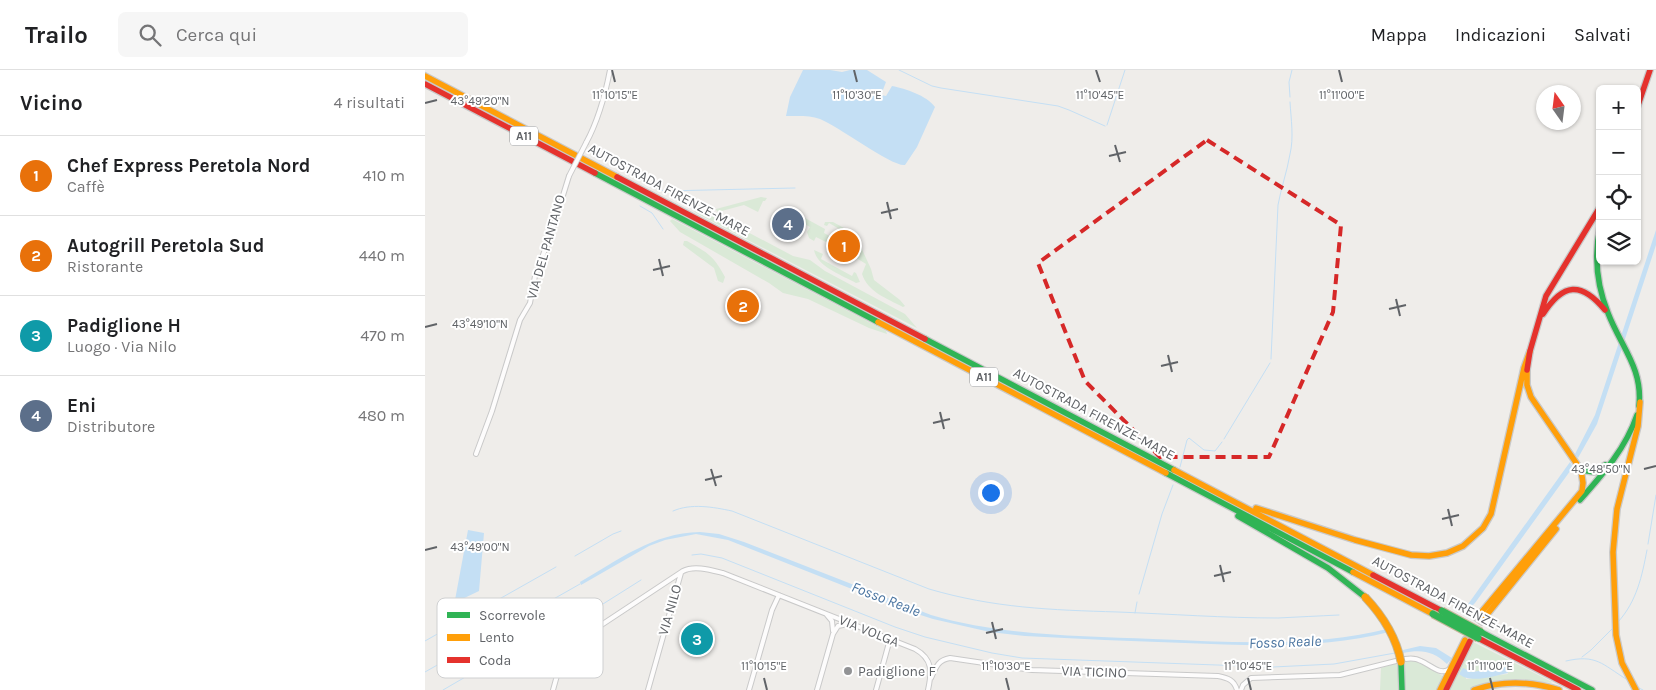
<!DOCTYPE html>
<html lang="it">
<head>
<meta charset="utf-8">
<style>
	:root { --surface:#fff; --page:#f6f6f6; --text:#202124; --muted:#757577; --line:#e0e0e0; --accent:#ea580c }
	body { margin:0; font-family:Karla,sans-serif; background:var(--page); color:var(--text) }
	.controls { position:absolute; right:15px; top:15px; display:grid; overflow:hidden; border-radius:8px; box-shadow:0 1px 4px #0004 }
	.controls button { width:45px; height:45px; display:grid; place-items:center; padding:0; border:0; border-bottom:1px solid var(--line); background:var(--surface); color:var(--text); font:25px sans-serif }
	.compass { position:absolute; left:1111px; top:15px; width:45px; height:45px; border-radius:50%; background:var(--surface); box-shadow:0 1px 4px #0004; rotate:346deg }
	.you { position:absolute; left:565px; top:422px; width:18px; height:18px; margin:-12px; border:4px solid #fff; border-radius:50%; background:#1a73e8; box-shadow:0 0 0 8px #1a73e833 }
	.badge { display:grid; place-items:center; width:32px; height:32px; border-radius:50%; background:var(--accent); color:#fff; font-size:16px; font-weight:700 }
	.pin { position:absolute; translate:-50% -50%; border:2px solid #fff; box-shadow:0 1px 5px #0006 }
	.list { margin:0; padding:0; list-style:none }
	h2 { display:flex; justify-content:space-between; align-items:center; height:65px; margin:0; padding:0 20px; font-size:21px }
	h2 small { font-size:16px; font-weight:400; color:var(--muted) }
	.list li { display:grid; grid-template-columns:32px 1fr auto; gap:15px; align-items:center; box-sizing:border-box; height:80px; padding:0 20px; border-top:1px solid var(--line) }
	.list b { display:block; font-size:19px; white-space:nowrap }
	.list p { margin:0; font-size:16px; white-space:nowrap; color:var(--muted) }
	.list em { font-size:16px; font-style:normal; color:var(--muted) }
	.icon { flex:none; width:28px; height:28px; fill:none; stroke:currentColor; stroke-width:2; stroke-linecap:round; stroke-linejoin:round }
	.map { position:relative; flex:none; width:1231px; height:620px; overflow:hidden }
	header { display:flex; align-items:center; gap:30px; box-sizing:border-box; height:70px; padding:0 25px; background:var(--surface); border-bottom:1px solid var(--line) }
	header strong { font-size:24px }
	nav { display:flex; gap:28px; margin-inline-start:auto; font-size:18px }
	.search { width:350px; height:45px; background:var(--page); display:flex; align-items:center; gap:12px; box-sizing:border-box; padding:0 18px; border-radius:8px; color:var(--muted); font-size:19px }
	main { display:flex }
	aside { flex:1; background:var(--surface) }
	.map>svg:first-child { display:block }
	.green { fill:#dae9d7; fill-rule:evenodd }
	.water { fill:#c4dff4 }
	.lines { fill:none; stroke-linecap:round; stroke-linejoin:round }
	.stream { stroke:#c4dff4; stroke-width:1 }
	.secondary-tunnel { stroke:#cbcac9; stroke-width:5.5; stroke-dasharray:5.5 3; stroke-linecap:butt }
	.street-casing { stroke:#c9c9c9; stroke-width:6 }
	.fast-casing { stroke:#c9c9c9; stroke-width:8 }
	.slow-casing { stroke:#c9c9c9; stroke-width:8 }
	.jam-casing { stroke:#c9c9c9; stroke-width:8 }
	.street { stroke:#fdfcfc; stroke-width:4 }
	.fast { stroke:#30b455; stroke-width:5.5 }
	.slow { stroke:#ff9f0a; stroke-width:5.5 }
	.jam { stroke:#e5322d; stroke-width:5.5 }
	.street-bridge-casing { stroke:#c9c9c9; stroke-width:6; stroke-linecap:butt }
	.fast-bridge-casing { stroke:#c4b79a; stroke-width:9; stroke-linecap:butt }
	.slow-bridge-casing { stroke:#c4b79a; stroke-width:9; stroke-linecap:butt }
	.street-bridge { stroke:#fdfcfc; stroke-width:4 }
	.fast-bridge { stroke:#30b455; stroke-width:7 }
	.slow-bridge { stroke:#ff9f0a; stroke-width:7 }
	.marked { fill:none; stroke:#d62828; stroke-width:4; stroke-dasharray:10 6; stroke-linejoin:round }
	.ticks { fill:none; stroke:#606367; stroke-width:2 }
	.poi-dot { fill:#929395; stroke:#fff; stroke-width:2 }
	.labels { text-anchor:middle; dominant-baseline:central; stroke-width:4; stroke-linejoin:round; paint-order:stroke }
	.shield { fill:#fff; stroke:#909295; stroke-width:1 }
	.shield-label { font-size:12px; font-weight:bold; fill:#606367 }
	.street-label { font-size:14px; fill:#606367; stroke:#fff }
	.poi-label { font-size:14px; fill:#606367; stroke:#fff; text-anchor:start }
	.water-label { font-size:15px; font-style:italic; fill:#4b75a1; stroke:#fff }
	.key { fill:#fff; stroke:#cfd0d1; stroke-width:1 }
	.key-label { font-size:14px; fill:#606367 }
	.ticks-label { font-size:12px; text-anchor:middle; fill:#606367; stroke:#fff; stroke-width:4; stroke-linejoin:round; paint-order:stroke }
</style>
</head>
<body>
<header>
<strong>Trailo</strong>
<div class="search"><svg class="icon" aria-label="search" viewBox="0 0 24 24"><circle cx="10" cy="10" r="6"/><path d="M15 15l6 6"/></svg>Cerca qui</div>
<nav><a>Mappa</a><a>Indicazioni</a><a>Salvati</a></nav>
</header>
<main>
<aside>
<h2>Vicino<small>4 risultati</small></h2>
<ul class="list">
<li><span class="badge" style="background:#e8710a">1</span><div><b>Chef Express Peretola Nord</b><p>Caffè</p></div><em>410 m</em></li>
<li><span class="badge" style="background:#e8710a">2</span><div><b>Autogrill Peretola Sud</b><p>Ristorante</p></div><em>440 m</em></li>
<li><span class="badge" style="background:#0f9aa8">3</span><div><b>Padiglione H</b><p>Luogo · Via Nilo</p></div><em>470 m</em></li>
<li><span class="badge" style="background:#5c6f8a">4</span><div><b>Eni</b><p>Distributore</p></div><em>480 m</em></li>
</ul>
</aside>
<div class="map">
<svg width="1231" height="620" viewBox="0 0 1231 620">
	<rect width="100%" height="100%" fill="#efedea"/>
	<path class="green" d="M336 127 342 128 340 131H338L333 142 319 135 293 142 291 140V139Z
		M271 140 298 149 368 186 385 190 400 201 480 244 492 258 271 143 269 141Z
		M378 147 400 159 399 163 408 168 409 176 391 167 389 171 384 168 382 162 385 157 376 152Z
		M247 149 461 261 462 264 444 258 383 229 358 223 344 213 255 162 245 151Z
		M400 152H408L430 164 446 199 449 210 475 230 480 236 478 237C461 228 443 222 437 204L441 194 425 184 430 171 415 163 416 160 404 153 402 156 399 155Z
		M259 171H262C283 183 288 185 300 207L298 213 293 211 289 198 258 175Z
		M389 180 398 184 396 189 427 206 429 202 431 203 435 212 431 213C417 205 392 197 389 180Z
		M1048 572 1127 612 1126 613 1096 609 1074 610 1061 613 1044 620H1024ZM1081 597 1083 604 1041 609 1040 600 1047 602Z
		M988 590 1000 595 1019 607 1012 620H980L979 591Z
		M972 593 975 620H955L956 598Z"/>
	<path class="water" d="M378 0H405L417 2 425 0H442L461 12 456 25 461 26 467 16C481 19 501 25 510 37L492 77 480 95C467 97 413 56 395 49 385 45 372 46 361 46L365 27Z
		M1231 160V175L1172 354 1153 388 1150 384 1170 345Z
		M1145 392 1148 397 1050 533 1044 539 1041 537Z
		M43 460 59 463 54 521 31 532 30 530Z
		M275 462 294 464 319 472 506 545C578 566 653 566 728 569 806 572 885 578 962 559L964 562C896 579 828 576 760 573 706 571 653 569 600 566L565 562 508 549 480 540 303 470 271 464 240 470 224 476 156 515 155 512C194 490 227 463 275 462Z
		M995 576 1011 578 1027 588 1022 594C1009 581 996 579 978 583V580Z
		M1081 597 1083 603C1068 606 1046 614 1034 604L1038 598 1047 602Z"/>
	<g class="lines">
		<path class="stream" d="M474 0 507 16 516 18 633 36 644 40 680 56
			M865 27 864 12 867 0
			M682 55 700 0
			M225 115 239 121 370 118
			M215 136 227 143 238 159
			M846 289 853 135C856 118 862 102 865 84 869 68 866 49 865 32
			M799 369 845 293
			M755 397 762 370 764 368 779 380 790 381 797 372
			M248 441C266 433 288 437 307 441L504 519C569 538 626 540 693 542 746 544 799 548 853 548 873 547 893 546 914 545
			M1223 474 1231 425
			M267 485 276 484 297 488 470 557 500 567 567 583 597 588 848 597 909 594 970 583
			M150 486 188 464 196 461
			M714 524 737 444 748 415
			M1033 542 1043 537
			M710 543 712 532
			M1193 552C1212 531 1217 506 1222 480
			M0 571 131 497
			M1157 587 1166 580 1187 559
			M1141 591C1171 584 1177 594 1201 609
			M0 602 155 514
			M1212 617 1218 620
			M18 620 147 545 170 539 216 510"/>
		<path class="secondary-tunnel" d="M1046 559 1055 544
			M1050 562 1060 547"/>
		<defs>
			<path id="street" d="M161 73C174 49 180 26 185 0
				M51 384 67 341 95 250 105 233 110 206 127 161 144 106
				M402 545 407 551 408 561
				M980 589C986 588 991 588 996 591 1006 595 1015 606 1025 599
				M506 608C511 597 513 590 525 588L607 600 793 606C803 608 809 610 812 620
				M128 620 138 584 143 577 258 501C269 495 286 500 298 503L490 579C508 589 507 602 503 620
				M223 620 256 503
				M324 620 347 540 354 525
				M392 620 408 564 413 556 423 554
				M451 620 465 569
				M816 620 818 615 826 608 915 605 971 591"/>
			<path id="fast" d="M170 103 453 252
				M1175 157C1169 186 1172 216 1183 243 1196 277 1218 298 1214 336
				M500 269 749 400
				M1156 400 1169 402 1180 395
				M741 403 928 502
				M1155 430C1178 404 1201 378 1212 345
				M813 446 903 498 940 527
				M1056 562 1167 620
				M976 592 977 620"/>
			<path id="slow" d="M0 6 192 107
				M453 252 741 403
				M749 400 948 505
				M831 438 930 470 986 485 1004 486 1022 483 1038 476 1058 458 1066 444 1099 298 1105 281
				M928 502 1008 544
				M1055 544 1157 421 1158 413 1156 400 1106 327 1102 315V300
				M1060 547 1131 459
				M1015 620 1040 570
				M1049 620C1078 610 1105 611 1134 620
				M1211 620 1197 593 1191 565 1188 482 1192 439 1213 356 1215 332"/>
			<path id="jam" d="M0 14 170 103
				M1212 38 1225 0
				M192 107 500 269
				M1118 244C1138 213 1156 211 1180 240
				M1102 300 1105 281 1121 226 1175 137
				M948 505 1017 541
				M1053 568 1153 620
				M1021 620 1045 571"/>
		</defs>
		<use href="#street" class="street-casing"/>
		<use href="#fast" class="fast-casing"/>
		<use href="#slow" class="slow-casing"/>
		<use href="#jam" class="jam-casing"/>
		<use href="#street" class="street"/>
		<use href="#fast" class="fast"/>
		<use href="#slow" class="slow"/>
		<use href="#jam" class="jam"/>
		<defs>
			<path id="street-bridge" d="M144 106 161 73"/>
			<path id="fast-bridge" d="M1017 541 1056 562
				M1008 544 1053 568"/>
			<path id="slow-bridge" d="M940 527C958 546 971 566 976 592"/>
		</defs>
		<use href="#street-bridge" class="street-bridge-casing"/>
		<use href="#fast-bridge" class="fast-bridge-casing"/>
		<use href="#slow-bridge" class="slow-bridge-casing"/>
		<use href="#street-bridge" class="street-bridge"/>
		<use href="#fast-bridge" class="fast-bridge"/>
		<use href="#slow-bridge" class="slow-bridge"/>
	</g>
	<path class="marked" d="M782 70 916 155 908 242 844 387H735L660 311 613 193Z"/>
	<path class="ticks" d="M187 0 190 12M429 0 432 12M671 0 675 12M914 0 917 12M0 33 12 30M690 75 695 92M684 86 701 82M462 132 466 149M456 143 473 139M234 189 238 206M228 200 245 196M971 229 975 246M964 239 981 235M0 257 12 254M743 285 747 302M736 296 753 292M515 342 519 359M508 353 525 349M286 399 291 416M1219 399 1231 396M280 410 297 406M1023 439 1027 456M1017 449 1034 445M0 480 12 477M795 495 799 512M789 506 806 502M567 552 571 569M561 563 578 559M339 608 342 620M581 608 584 620M823 608 826 620M1065 608 1068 620"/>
	<circle class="poi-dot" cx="423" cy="601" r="5"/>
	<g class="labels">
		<g class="shield">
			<rect x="85" y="56.5" width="28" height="19" rx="4"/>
			<rect x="545" y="297.5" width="28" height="19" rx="4"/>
		</g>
		<g class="shield-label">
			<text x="99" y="66">A11</text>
			<text x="559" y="307">A11</text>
		</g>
		<g class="street-label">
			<text transform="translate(244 120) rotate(28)">AUTOSTRADA FIRENZE-MARE</text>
			<text transform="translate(121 177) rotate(-74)">VIA DEL PANTANO</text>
			<text transform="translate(669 344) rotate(28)">AUTOSTRADA FIRENZE-MARE</text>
			<text transform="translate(1028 532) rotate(28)">AUTOSTRADA FIRENZE-MARE</text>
			<text transform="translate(245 540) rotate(-74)">VIA NILO</text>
			<text transform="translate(444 561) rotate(22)">VIA VOLGA</text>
			<text transform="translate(669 602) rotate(2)">VIA TICINO</text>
		</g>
		<g class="poi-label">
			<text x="433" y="601">Padiglione F</text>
		</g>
		<g class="water-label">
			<text transform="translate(461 529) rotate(21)">Fosso Reale</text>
			<text transform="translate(860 572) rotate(-2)">Fosso Reale</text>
		</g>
	</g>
	<rect x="12" y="528" width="166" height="80" rx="8" class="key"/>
	<rect x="22" y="542" width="23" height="6" fill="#30b455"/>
	<rect x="22" y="564" width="23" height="7" fill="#ff9f0a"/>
	<rect x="22" y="587" width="23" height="6" fill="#e5322d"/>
	<g class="key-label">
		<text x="54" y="550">Scorrevole</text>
		<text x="54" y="572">Lento</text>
		<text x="54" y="595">Coda</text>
	</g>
	<g class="ticks-label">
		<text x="190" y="29">11°10'15"E</text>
		<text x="432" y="29">11°10'30"E</text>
		<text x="675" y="29">11°10'45"E</text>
		<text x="917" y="29">11°11'00"E</text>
		<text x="55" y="35">43°49'20"N</text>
		<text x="55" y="258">43°49'10"N</text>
		<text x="1176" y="403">43°48'50"N</text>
		<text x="55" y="481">43°49'00"N</text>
		<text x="339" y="600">11°10'15"E</text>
		<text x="581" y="600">11°10'30"E</text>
		<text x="823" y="600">11°10'45"E</text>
		<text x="1065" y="600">11°11'00"E</text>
	</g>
</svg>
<div class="controls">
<button>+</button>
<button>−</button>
<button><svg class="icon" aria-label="locate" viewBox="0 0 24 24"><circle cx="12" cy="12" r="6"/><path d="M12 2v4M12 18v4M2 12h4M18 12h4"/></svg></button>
<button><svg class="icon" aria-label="layers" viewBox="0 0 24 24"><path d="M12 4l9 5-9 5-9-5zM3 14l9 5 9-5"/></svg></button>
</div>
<svg class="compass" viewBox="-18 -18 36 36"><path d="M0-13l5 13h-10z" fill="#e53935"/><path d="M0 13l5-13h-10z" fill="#757577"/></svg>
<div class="you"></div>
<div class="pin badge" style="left:419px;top:176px;background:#e8710a">1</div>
<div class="pin badge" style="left:318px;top:236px;background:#e8710a">2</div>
<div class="pin badge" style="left:272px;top:569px;background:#0f9aa8">3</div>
<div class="pin badge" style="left:363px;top:154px;background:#5c6f8a">4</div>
</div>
</main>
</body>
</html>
